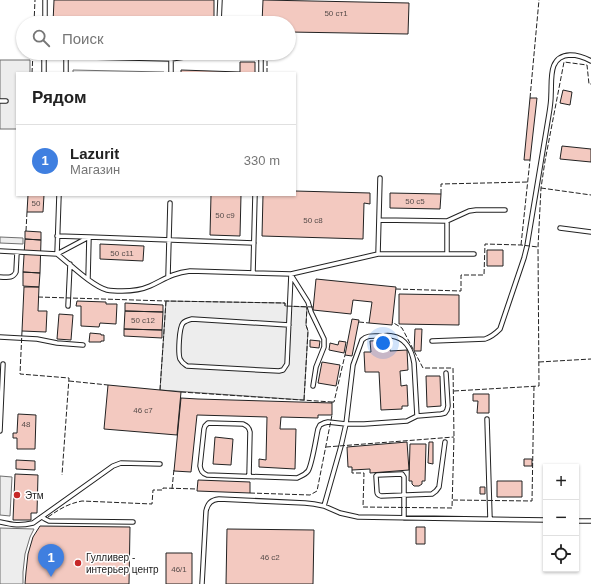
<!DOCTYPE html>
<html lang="ru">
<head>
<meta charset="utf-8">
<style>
	:root { --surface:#fff; --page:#f2f2f2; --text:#222; --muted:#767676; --line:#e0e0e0; --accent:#c62828 }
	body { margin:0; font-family:Arial,sans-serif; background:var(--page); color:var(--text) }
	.controls { position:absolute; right:12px; bottom:12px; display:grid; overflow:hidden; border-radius:0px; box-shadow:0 1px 3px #0004 }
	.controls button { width:36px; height:36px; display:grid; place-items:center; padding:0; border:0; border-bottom:1px solid var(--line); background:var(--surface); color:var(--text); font:20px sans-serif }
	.you { position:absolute; left:383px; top:343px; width:14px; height:14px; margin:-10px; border:3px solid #fff; border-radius:50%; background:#1a73e8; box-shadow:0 0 0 6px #1a73e833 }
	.badge { display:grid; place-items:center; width:26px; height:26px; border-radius:50%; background:var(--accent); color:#fff; font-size:13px; font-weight:700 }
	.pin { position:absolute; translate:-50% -33px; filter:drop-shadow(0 1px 2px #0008) }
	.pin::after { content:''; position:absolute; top:21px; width:14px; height:12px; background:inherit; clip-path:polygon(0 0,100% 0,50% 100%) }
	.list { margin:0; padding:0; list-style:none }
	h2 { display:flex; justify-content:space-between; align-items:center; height:52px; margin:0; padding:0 16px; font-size:17px }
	h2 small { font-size:13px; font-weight:400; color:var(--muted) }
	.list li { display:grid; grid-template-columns:26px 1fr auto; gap:12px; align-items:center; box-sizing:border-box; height:72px; padding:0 16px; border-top:1px solid var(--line) }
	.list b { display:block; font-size:15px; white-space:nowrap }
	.list p { margin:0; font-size:13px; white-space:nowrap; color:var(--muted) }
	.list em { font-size:13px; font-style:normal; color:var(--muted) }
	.icon { flex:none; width:22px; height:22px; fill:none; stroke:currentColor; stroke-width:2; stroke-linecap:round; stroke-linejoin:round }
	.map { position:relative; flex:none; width:591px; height:584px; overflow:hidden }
	.search { position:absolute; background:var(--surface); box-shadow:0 1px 3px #0004; left:16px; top:16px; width:280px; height:44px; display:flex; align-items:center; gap:10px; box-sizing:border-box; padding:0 14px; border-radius:22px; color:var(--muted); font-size:15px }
	.panel { position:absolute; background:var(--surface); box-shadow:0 1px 3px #0004; left:16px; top:72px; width:280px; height:124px; border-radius:0px }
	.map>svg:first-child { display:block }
	.parking { fill:#ededed; stroke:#6f6f6f }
	.building { fill:#f3c9c0; stroke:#222 }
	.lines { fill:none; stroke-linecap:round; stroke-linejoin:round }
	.service-casing { stroke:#222; stroke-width:5.5 }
	.service { stroke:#fff; stroke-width:3.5 }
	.fence { stroke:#222; stroke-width:1; stroke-dasharray:5 2; stroke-linecap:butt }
	.poi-dot { fill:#c62828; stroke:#fff; stroke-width:1.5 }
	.labels { text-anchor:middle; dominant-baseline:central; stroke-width:3; stroke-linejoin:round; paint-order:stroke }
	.number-label { font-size:8px; fill:#564c4a }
	.poi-label { font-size:10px; fill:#222; stroke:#fff; text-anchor:start }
</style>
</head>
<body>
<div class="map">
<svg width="591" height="584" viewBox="0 0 591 584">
	<rect width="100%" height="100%" fill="#fff"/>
	<path class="parking" d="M0 60H30V73H17V129H0Z
		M73 70 164 72V73H73Z
		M0 237 23 238V244L0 243Z
		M166 301 285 303V306L307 307 306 325 308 331 304 400 160 390Z
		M0 476 12 477 10 516 0 515Z
		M0 528 34 529 30 537 25 554 23 572V584H0Z"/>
	<path class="building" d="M54 0H214V23H53Z
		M263 0 409 3 408 34 289 32V23H262Z
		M240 62H255V73H181V70L240 72Z
		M563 90 572 92 570 105 560 103Z
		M530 98H537L530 160H524Z
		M562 146 591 149V162L560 159Z
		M295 191 370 193V204L364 203 363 239 262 236 263 195H295Z
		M390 193 441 194 440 209 390 208Z
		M28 195H44L43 212H27Z
		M211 195H241L240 236 210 235Z
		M25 231 41 232V240L25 239Z
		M25 239 41 240 40 273 23 272Z
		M100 244 144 246 143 261 100 259Z
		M487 250H503V266H487Z
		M23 272 40 273 39 287 23 286Z
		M316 279 396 287 392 325 369 323 372 302 353 300 351 314 313 310Z
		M24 287H39L38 311H47L46 332 22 331Z
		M399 294 459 295V325L399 324Z
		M77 301 106 302V304H117L116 324 100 323 99 327 81 326V306H76Z
		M125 303 163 305V312L125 311Z
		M125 311 163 312 162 330 124 329Z
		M59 314 73 315 71 340 57 339Z
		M352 319 359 320 352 356 345 355Z
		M124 329 162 330V338L124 336Z
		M415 329H422L421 351H414Z
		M90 333 101 334V335H104V341H101V342H89Z
		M310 340 320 341 319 348 310 347Z
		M390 340V351L407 350 408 370 400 371 401 386 407 385 408 406H402V409L381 410 379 372H365L364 352H371L370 341Z
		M339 341 346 342 344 353 329 350 330 343 338 345Z
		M322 362 340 365 336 386 318 383Z
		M426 376H440L441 406 427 407Z
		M108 385 181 392 177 435 104 429Z
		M473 394H489V413H477L478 401H473Z
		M181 398 198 399 332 403V415H318V418L281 417 280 429H296L295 469 259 467V459L266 460 267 417 197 415 191 472 174 471Z
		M18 414 36 415 35 449H17V438H13V433H17Z
		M215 437 233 439 231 465 213 464Z
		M407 442 409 470 370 473V469L352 470V467H348L347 447Z
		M429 442H433V464L428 463Z
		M410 444H426L425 481H422V484L419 486H414L412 484V481H409Z
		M524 459H532V466H524Z
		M16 460 35 461V470L16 469Z
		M15 474 38 475 37 513H31V520H13Z
		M198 480 250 482V493L197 491Z
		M497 481H522V497H497Z
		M480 487H485V494H480Z
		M40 526 130 527 129 584H25L26 572 28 554 33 537Z
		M416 527H425V544H416Z
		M227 529 314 530 313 584H226Z
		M166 553H192V584H166Z"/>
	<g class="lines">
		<defs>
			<path id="service" d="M45 23V0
				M219 23 220 0
				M44 56 171 59V73
				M171 59 199 55 205 53
				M44 73V53
				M66 73V56
				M261 73V53
				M0 101H6
				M379 220 447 221 469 211 476 210H505
				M560 228 591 232
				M57 236 89 237 88 279
				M0 251 57 254 89 237 254 243
				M57 254C70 264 92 286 107 290 112 291 117 291 122 291 132 291 141 290 150 286 165 279 172 273 190 271L291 274 378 254 380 178
				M57 254 59 195
				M378 254H474
				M447 254V221
				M253 273 255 195
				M291 275 308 302 311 312 324 339V347L316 367 313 386
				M168 276 170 203
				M0 277C6 277 13 279 16 272L17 252
				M68 306 70 264
				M289 325 192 319C188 320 185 321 183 323 179 328 178 353 180 359 182 363 184 364 187 366L279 371 283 370 287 364 291 274
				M0 337 37 339 57 343 83 345
				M432 341 485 339C491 337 495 334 500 329L524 258 527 246 549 114C550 108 551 101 551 95 552 79 548 56 570 55 578 55 584 57 591 61
				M487 419 490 519
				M0 431 3 364
				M249 476 250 432C249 427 247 426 243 424L208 423 205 426 204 429 200 466C201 471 202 473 207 475L297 478C301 476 305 475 308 471 312 465 316 438 318 429L320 425 324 423 328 422 346 424H364L407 421 417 416 441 414 445 413 447 410 448 406 446 373
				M324 506 341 446 346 424 353 365 362 340C367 335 373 336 380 336 384 336 388 335 392 336 406 338 412 351 414 363L417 416
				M42 517 45 519 49 521 133 522
				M404 518V477L402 474 377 475 376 476 377 492C377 494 378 495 381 496L432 494 436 491 439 487 445 442
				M576 521H591
				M0 522C13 525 20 526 33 523L113 466 121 463 160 464
				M202 584 206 511C208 503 211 500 219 499L305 503 314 504 324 506 340 513 358 517 546 520"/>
		</defs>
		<use href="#service" class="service-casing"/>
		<use href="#service" class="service"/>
		<path class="fence" d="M34 23 35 0
			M32 73 33 53
			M267 73V53
			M530 98 539 0
			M541 188 591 195
			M441 194V184L528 182
			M26 231 27 212
			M521 245 530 160
			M396 289 461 291V275H484L485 244 521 245 538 247
			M38 297 166 301 285 303V306L313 307
			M359 322 369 323
			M22 331 20 374 69 378 62 475
			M539 362 591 359
			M69 381 108 385
			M160 390 166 301
			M454 391 539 386 538 247 541 188 545 161 564 62 587 65 589 84H591
			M181 392 332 402
			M304 400 308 331 306 325 307 307
			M332 403V402H334L345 355
			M326 447 454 437
			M352 470V473H364L363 507 452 508 454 437 453 368H423L402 328 392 322
			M172 489 174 469
			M250 493 310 495 317 491 332 415
			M453 500 532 501 534 386
			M48 517C60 509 67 504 82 501L152 504 153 490H163V488L197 489"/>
	</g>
	<g class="poi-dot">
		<circle cx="17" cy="495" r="4"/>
		<circle cx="78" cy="563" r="4"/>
	</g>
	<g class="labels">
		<g class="number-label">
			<text x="336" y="13">50 ст1</text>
			<text x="415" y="201">50 с5</text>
			<text x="36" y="203">50</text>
			<text x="225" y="215">50 с9</text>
			<text x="313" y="220">50 с8</text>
			<text x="122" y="253">50 с11</text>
			<text x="143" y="320">50 с12</text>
			<text x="143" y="410">46 с7</text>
			<text x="26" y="424">48</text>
			<text x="270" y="557">46 с2</text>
			<text x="179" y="569">46/1</text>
		</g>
		<g class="poi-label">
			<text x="25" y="495">Этм</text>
			<text x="86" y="557">Гулливер -<tspan x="86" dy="12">интерьер центр</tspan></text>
		</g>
	</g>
</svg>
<div class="controls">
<button>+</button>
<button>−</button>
<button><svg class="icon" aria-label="locate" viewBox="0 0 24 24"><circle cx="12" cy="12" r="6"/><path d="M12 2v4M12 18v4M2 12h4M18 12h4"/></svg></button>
</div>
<div class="you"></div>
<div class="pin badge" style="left:51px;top:577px;background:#3f7fe0">1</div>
<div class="search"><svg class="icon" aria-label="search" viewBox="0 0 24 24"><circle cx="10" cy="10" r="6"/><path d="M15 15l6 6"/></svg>Поиск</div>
<section class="panel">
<h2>Рядом<small></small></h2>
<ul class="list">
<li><span class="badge" style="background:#3f7fe0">1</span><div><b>Lazurit</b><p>Магазин</p></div><em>330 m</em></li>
</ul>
</section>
</div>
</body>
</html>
